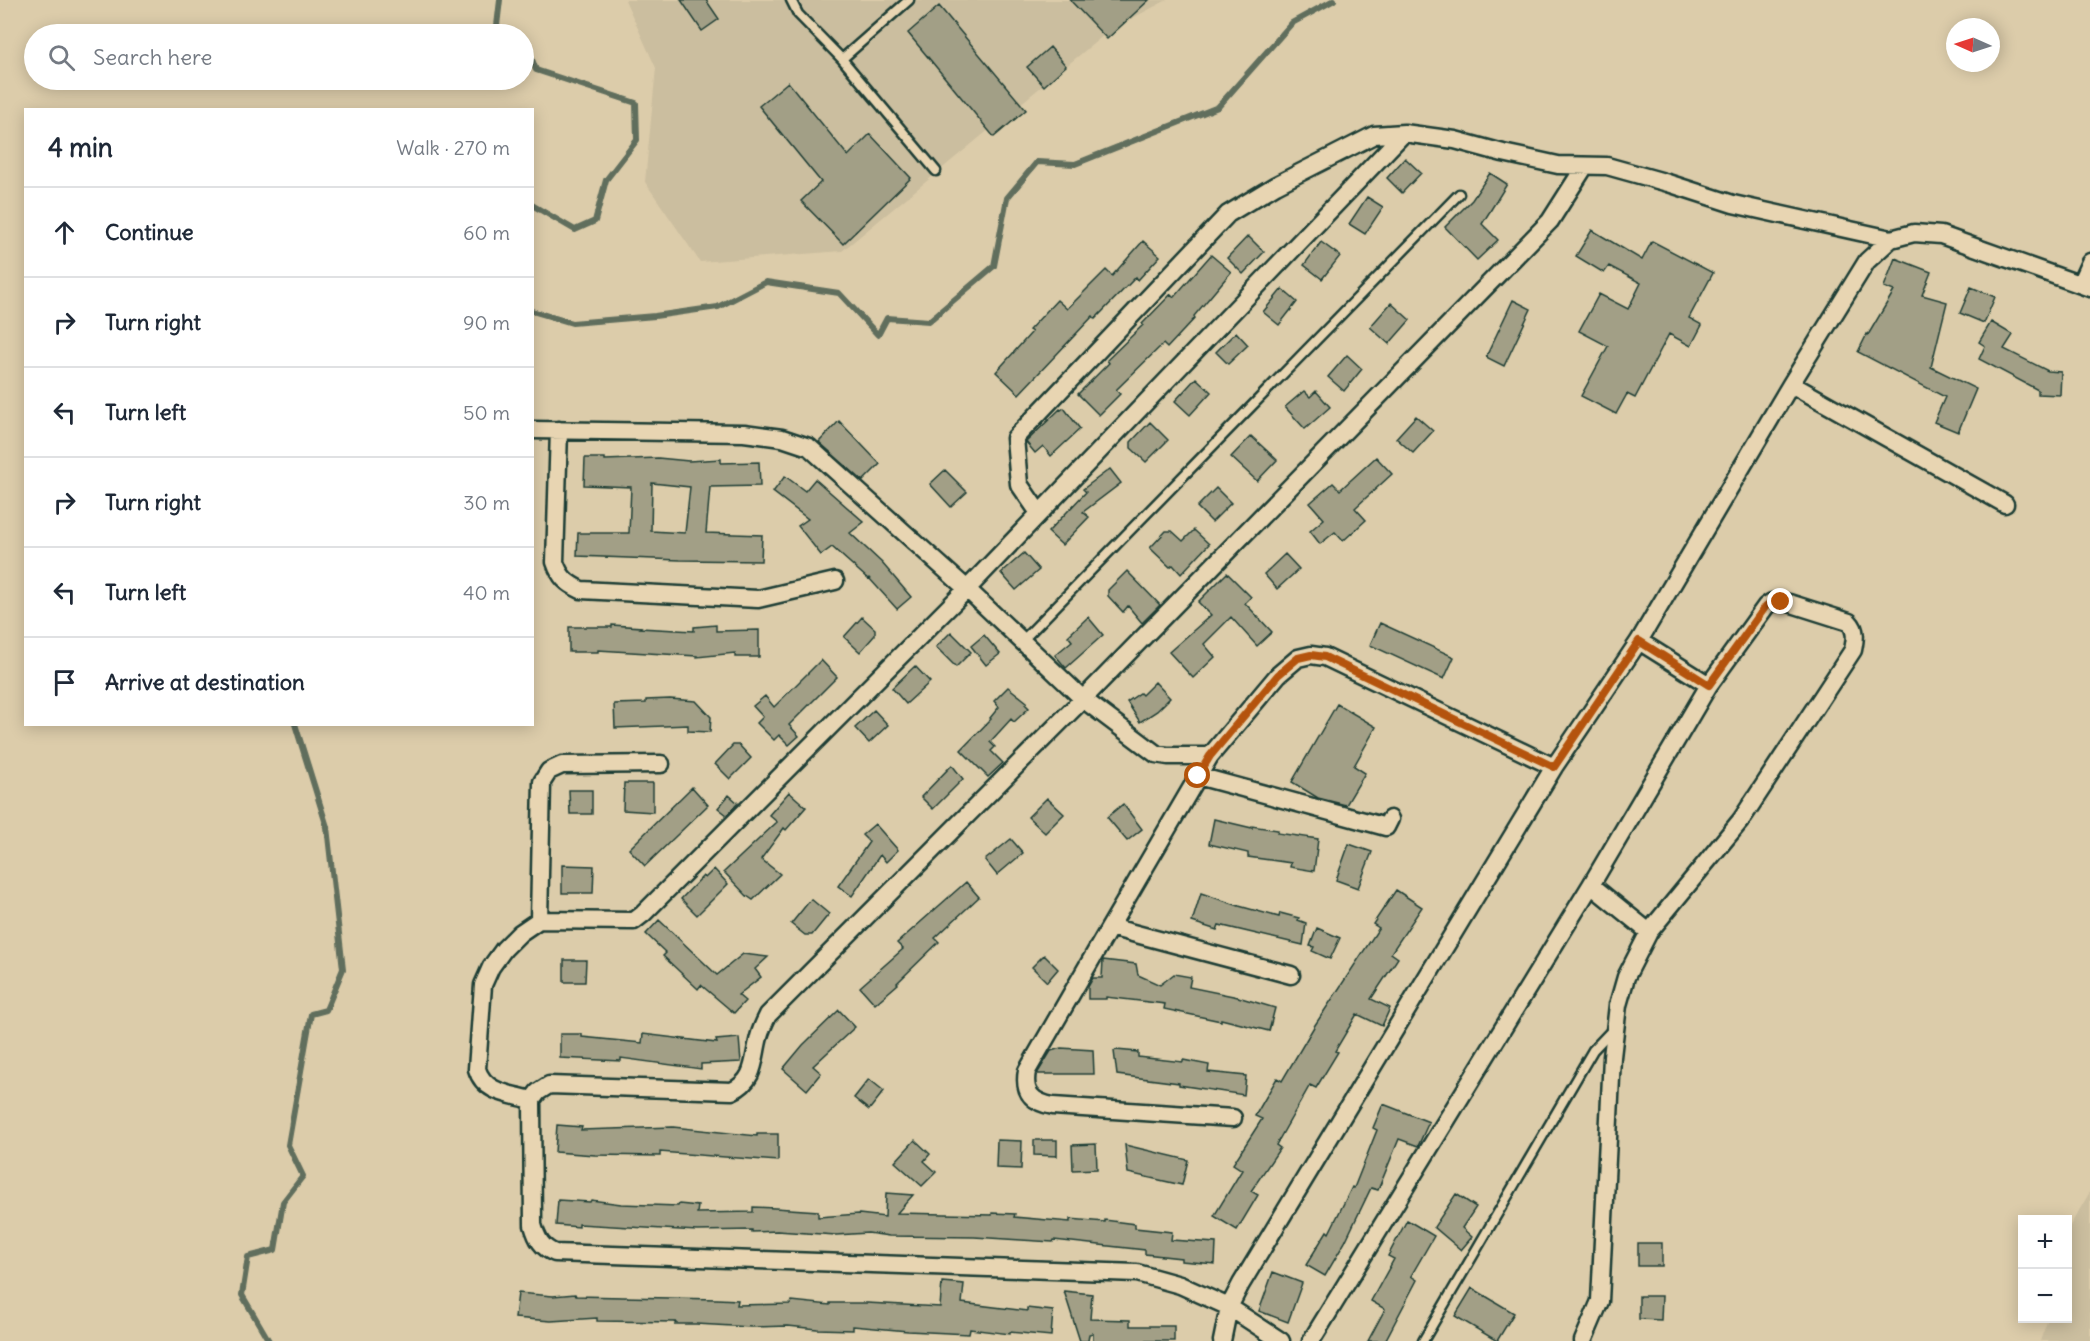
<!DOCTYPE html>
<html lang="en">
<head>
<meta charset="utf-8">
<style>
	:root { --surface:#fff; --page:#f6f6f7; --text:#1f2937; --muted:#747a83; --line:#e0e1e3 }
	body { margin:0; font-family:Delius,sans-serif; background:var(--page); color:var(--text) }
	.controls { position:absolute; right:18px; bottom:18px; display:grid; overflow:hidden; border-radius:0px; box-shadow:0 3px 15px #0003 }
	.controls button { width:54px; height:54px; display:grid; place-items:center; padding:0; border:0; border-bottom:2px solid var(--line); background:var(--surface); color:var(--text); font:30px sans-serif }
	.compass { position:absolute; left:1946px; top:18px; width:54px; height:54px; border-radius:50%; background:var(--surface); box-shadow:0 3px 15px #0003; rotate:273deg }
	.stop { position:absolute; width:18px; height:18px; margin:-14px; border:4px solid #b45309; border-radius:50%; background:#fff }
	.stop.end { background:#b45309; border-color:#fff; box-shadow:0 2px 6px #0008 }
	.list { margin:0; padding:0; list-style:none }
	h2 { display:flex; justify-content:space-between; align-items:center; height:78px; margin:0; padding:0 24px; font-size:26px }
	h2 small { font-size:20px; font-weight:400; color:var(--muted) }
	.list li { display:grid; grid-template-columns:39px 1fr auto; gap:18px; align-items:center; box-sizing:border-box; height:90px; padding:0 24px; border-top:2px solid var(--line) }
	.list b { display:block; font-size:22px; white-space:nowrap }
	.list em { font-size:20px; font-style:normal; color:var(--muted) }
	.icon { flex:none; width:33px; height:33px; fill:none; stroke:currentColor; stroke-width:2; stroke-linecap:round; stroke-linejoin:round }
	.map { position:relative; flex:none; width:2090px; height:1341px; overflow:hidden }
	.search { position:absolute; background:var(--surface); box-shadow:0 3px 15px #0003; left:24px; top:24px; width:510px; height:66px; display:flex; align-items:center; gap:15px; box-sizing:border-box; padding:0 21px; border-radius:33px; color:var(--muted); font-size:22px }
	.panel { position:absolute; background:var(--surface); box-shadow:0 3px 15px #0003; left:24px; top:108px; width:510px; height:618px; border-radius:0px }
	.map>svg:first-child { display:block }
	.built { fill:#cbbe9f }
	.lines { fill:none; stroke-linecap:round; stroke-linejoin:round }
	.stream { stroke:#606e5d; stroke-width:6 }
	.building { fill:#a29f86; stroke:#1f3d34; stroke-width:1.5; fill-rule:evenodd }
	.service-casing { stroke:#1f3d34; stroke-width:13 }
	.minor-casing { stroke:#1f3d34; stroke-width:21 }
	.service { stroke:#e8d5b2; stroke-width:8 }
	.minor { stroke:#e8d5b2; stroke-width:16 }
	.route { stroke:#b45309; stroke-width:8 }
</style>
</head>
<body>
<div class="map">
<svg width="2090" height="1341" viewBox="0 0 2090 1341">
	<rect width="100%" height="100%" fill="#dcccaa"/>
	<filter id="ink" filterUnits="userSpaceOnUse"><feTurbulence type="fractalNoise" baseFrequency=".0167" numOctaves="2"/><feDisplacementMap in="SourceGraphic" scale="12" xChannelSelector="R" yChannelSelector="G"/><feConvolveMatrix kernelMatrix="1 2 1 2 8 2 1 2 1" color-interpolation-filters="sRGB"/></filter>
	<g filter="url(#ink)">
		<path class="built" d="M625 0H1167L1110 30 842 251 700 262 645 182 656 68Z
			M2090 1192V1341H2040L2048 1319 2068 1318V1229Z"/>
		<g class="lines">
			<path class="stream" d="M496 34 500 0
				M524 49H528L536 70 636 103 637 140 606 180 595 221 575 230 532 205
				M532 311 572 323 655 316 718 307 766 282 839 293 878 335 887 318 929 321 994 266 1007 198 1037 162 1075 164 1218 107 1292 23 1334 0
				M269 1341 242 1295 248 1257 275 1250 283 1202 303 1176 288 1145 311 1014 326 1010 343 969 327 827 295 724"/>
		</g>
		<path class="building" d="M681 0H706L719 19 702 31Z
			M1070 0H1149L1107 39Z
			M939 6 1026 110 994 137 908 33Z
			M1050 47 1066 66 1044 86 1027 67Z
			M788 82 848 156 870 134 911 178 843 244 801 201 821 182 759 106Z
			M1405 158 1421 173 1402 193 1387 178Z
			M1490 173 1507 184 1482 224 1498 240 1477 260 1445 227 1472 200Z
			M1367 197 1383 207 1365 234 1349 224Z
			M1592 230 1642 260 1652 241 1713 273 1689 318 1702 325 1691 346 1669 334 1635 398 1627 394 1616 414 1581 396 1608 346 1579 331 1599 294 1628 309 1641 283 1609 266 1604 273 1576 256Z
			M1248 236 1264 252 1243 274 1227 258Z
			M1143 241 1160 256 1138 280 1136 277 1095 319 1093 316 1019 394 996 372 1032 332 1029 330 1057 300 1067 309 1106 270 1112 276Z
			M1321 242 1340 256 1322 279 1304 265Z
			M1211 255 1231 272 1194 316 1195 318 1167 348 1163 344 1116 390 1120 394 1099 415 1078 394 1109 363 1107 360 1143 325 1142 324 1171 294 1174 297Z
			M1895 258 1931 272 1922 295 1947 302 1931 367 1976 389 1958 432 1934 422 1945 397 1858 352 1867 334 1868 335 1894 291 1884 287Z
			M1971 287 1995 297 1984 323 1960 313Z
			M1282 289 1297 302 1279 325 1263 312Z
			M1513 300 1531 309 1504 366 1486 357Z
			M1391 303 1410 320 1389 344 1370 327Z
			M1991 322 2013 335 2004 349 2048 371 2061 372 2060 395 2038 394V390L1979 359 1985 346 1979 342Z
			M1236 332 1248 345 1228 364 1216 352Z
			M1347 355 1362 369 1344 391 1328 377Z
			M1196 378 1211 392 1190 415 1175 401Z
			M1304 391 1310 397 1316 391 1330 407 1305 429 1285 407Z
			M1064 408 1080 429 1051 456 1043 446 1035 453 1026 442 1060 409 1061 410Z
			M1416 416 1433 431 1413 453 1396 438Z
			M839 421 880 464 863 481 819 442Z
			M1150 422 1168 440 1146 462 1131 448V442Z
			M1251 436 1277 460 1257 481 1231 457Z
			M1376 457 1392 474 1355 508 1366 520 1343 541 1335 532 1320 544 1310 531 1324 519 1310 503 1333 483 1340 490Z
			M585 458H605V460L658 458 689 461 721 459V463L759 462 760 486 710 487 706 533 762 535 761 561 680 560 577 556 578 533H629L631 487 584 485ZM652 483 690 487 685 533 651 531Z
			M1110 469 1121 483 1083 512 1089 517 1062 545 1048 532 1086 492 1083 489Z
			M945 470 967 492 951 507 930 484Z
			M785 476 805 491 815 479 864 522 850 533 882 563 911 597 897 609 869 578 868 579 832 547 821 555 798 526 808 519 773 492Z
			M1216 488 1231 503 1212 522 1197 507Z
			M1194 530 1209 544 1181 574 1173 565 1170 567 1150 548 1166 531H1172L1183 541Z
			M1024 553 1039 570 1016 590 1001 573Z
			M1285 554 1299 569 1277 589 1264 574Z
			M1127 571 1160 605 1142 623 1128 606 1123 612 1108 596V590Z
			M1227 573 1251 597 1245 603 1272 632 1257 646 1231 617 1204 644 1215 657 1193 678 1169 652 1211 615 1198 602Z
			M862 617 875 629V635L860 652 844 637Z
			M1088 617 1103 635 1066 668 1055 655 1072 641 1068 636Z
			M1380 623 1454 657 1444 679 1370 645Z
			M612 625 641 627 640 628 694 631V627L716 625V631L759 630V657H735V653L697 657V656L598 650V652H569V627H612Z
			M951 632 971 652 956 667 936 647Z
			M984 635 1000 654 986 665 971 646Z
			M821 660 837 677 789 725 799 736 789 745 779 735 774 740 757 723 763 717 753 706 765 696 774 707Z
			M915 666 930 682 906 704 892 688Z
			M1155 682 1170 698 1157 711 1140 722 1127 702 1140 693 1142 695Z
			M1008 687 1027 702 1025 704 1029 708 1014 722 1011 719 990 742 995 747 991 751 1003 763 988 777 961 750 991 719 990 718 999 707 994 701Z
			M670 699 696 701 711 717 710 732 688 731V725L615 728 614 704 646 703V700Z
			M1337 704 1376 727 1354 766 1365 773 1346 805 1318 798 1292 782Z
			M874 710 888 725 869 743 855 728Z
			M733 745H739L751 758 730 779 715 764Z
			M952 765 963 779 933 809 921 797Z
			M624 783H653V812L623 810Z
			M692 787 708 805 645 866 629 849Z
			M569 790H592V814H570Z
			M789 792 806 807 786 830 784 828 761 859 780 874 753 900 747 896 724 872 777 822 769 815Z
			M729 795 738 803 727 815 718 808Z
			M1047 798 1064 814 1045 833 1028 817Z
			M1123 804 1142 829 1127 841 1107 817Z
			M1214 819 1252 828V826L1278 830 1277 833 1318 839 1314 871 1290 867 1291 863 1248 857V853L1209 844Z
			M875 824 898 850 886 862 880 855 852 896 838 886 869 842 862 835Z
			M1011 839 1023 853 997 875 985 860Z
			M1349 844 1372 852 1358 888 1336 880Z
			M562 865 594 866 593 893H562Z
			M714 869 728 884 697 915 681 899 703 876 705 878Z
			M966 882 979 897 935 938 939 942 897 983 898 984 875 1004 860 987 903 949 897 943Z
			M1396 890 1422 907 1391 953 1398 958 1371 999 1390 1008 1382 1026 1357 1014 1335 1051 1338 1052 1316 1088 1310 1085 1276 1145 1280 1148 1251 1191 1258 1195 1237 1230 1214 1216 1242 1170 1233 1164 1262 1119 1255 1116 1277 1078 1282 1081 1315 1025 1379 928 1373 924Z
			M1201 893 1239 906 1279 917 1280 913 1299 918 1298 920 1306 923 1303 945 1219 925 1217 930 1192 922Z
			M811 899 829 914 812 935H805L791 924Z
			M659 920 717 975 743 954 768 957 755 969 761 977 738 995 745 1001 734 1013 701 985 698 989 663 956 666 953 646 934Z
			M1317 928 1340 938 1330 959 1312 951 1314 947 1310 946Z
			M1044 955 1058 969 1047 982 1032 967Z
			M564 960H586L585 982H564Z
			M1103 960 1136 964 1138 975 1160 985 1174 974 1191 977 1189 987 1238 997 1275 1008 1269 1031 1221 1019V1021L1164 1009 1165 1004 1106 997V999H1088V987L1093 978H1102Z
			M839 1010 855 1027 813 1066 821 1073 807 1090 783 1069 803 1045Z
			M560 1034H582V1037L642 1043 643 1034 717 1043 716 1040 739 1038 741 1062 701 1064V1069L621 1058V1061L560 1058Z
			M1061 1048 1093 1050 1094 1074H1037L1051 1051Z
			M1116 1050 1138 1052V1057L1183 1062V1060L1209 1065 1208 1072 1246 1076 1244 1095 1179 1085V1083L1117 1075 1114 1051Z
			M869 1079 884 1091 869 1110 854 1098Z
			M1383 1104 1429 1122 1418 1146 1399 1139 1378 1190 1371 1188 1345 1242 1325 1276 1306 1265 1327 1231 1329 1233 1352 1187 1354 1188 1377 1130 1373 1128Z
			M557 1125 582 1127 581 1130 673 1127 757 1136V1134H778V1161L660 1152V1156L595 1155 555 1152Z
			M915 1140 930 1154 924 1161 936 1172 922 1186 895 1162Z
			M997 1140 1022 1141 1021 1169 996 1168Z
			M1034 1140H1057V1156L1034 1155Z
			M1096 1144 1097 1169 1073 1170 1072 1145Z
			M1125 1145 1188 1160 1182 1185 1128 1173Z
			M886 1193 913 1195 897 1213 992 1215V1213L1015 1214 1014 1217 1070 1222V1219L1105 1222V1220L1135 1224V1228L1172 1232 1171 1240 1216 1243 1215 1264 1181 1261V1258L1145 1254V1250L1054 1240 1053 1242 974 1237 889 1236 868 1233 836 1235 777 1231 752 1232V1230L697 1231 579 1224V1227L556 1225 558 1200 590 1202 591 1200 621 1204 678 1206 679 1204 698 1206 697 1213 753 1212V1207L775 1208 818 1211V1217L859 1214 885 1217Z
			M1456 1194 1476 1207 1462 1228 1472 1237 1461 1250 1434 1227Z
			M1407 1220 1434 1236 1411 1276 1417 1280 1385 1341H1368L1385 1309 1371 1301 1394 1259 1388 1256Z
			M1638 1243H1662V1266H1638Z
			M1273 1272 1302 1283 1288 1322 1259 1311Z
			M942 1282 964 1284 962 1303 1027 1311V1308L1053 1311 1051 1336 1010 1332V1334L970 1329 969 1334 908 1331 853 1326V1330L817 1329 788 1326 751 1327 696 1324H675L676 1322 597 1321V1318L551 1321 515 1318 518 1293 553 1296 575 1294 576 1296 717 1299 738 1300 737 1305 791 1304 792 1301 830 1305V1303H867L940 1307Z
			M1472 1288 1514 1313 1497 1341 1455 1316Z
			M1064 1291 1092 1294 1090 1319 1130 1320V1326H1174V1341H1093V1333L1089 1334 1088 1341H1080Z
			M1639 1296H1662L1661 1320 1639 1319Z"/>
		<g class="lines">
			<defs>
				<path id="service" d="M791 0 798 14 842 59
					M909 0 842 59 936 171
					M1022 641 1459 194
					M1423 1341 1593 1050 1613 1029"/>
				<path id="minor" d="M2080 284 2090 262
					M1791 384 2005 504
					M532 430 744 433 782 438 809 447 967 589 1083 699 1156 754 1168 756H1210
					M559 430 555 562C560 577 566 583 581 590L758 599 835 581
					M1039 513 1019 484 1015 438 1228 214 1276 185 1374 135 1404 133 1455 140 1503 153 1558 165 1607 166 1668 183 1733 204 1891 239
					M1639 641 1709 685
					M661 764 562 765 549 771 542 782 539 920 520 933 504 949 491 967 483 985 477 1069C484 1093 510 1094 532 1100L533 1225C537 1239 542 1248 555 1253L1137 1273 1180 1285 1229 1307 1281 1341
					M1198 776 1386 827 1390 819
					M539 920 634 921 643 914 967 589 1404 133
					M1110 927 1027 1071C1023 1093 1032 1102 1053 1106L1233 1118
					M1291 975 1110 927 1210 756 1278 675 1298 658 1311 655 1325 657 1554 767
					M532 1100 538 1092 549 1085 732 1091C756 1080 753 1059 759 1037 761 1029 764 1023 768 1015L1083 699 1550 221 1585 166
					M1222 1341 1229 1307 1241 1284 1554 767 1639 641 1791 384 1867 261 1891 239 1914 233 1941 235 2090 288
					M1311 1341 1591 885 1709 685 1766 606 1772 602 1789 603 1849 622C1857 630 1855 640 1853 650L1741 820 1649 932
					M1583 1341 1600 1301 1612 1057 1618 1005 1626 977 1649 932 1591 885"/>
			</defs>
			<use href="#service" class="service-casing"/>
			<use href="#minor" class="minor-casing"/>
			<use href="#service" class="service"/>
			<use href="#minor" class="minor"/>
		</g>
	</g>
	<g class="lines" filter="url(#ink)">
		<path class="route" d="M1198 776 1210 756 1278 675 1298 658 1311 655 1325 657 1554 767 1639 641 1709 685 1766 606 1772 602H1781"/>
	</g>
</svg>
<div class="controls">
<button>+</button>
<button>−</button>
</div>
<svg class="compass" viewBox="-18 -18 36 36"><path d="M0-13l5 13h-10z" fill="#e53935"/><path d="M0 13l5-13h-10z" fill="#747a83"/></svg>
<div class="stop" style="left:1198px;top:776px"></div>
<div class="stop end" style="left:1781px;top:602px"></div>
<div class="search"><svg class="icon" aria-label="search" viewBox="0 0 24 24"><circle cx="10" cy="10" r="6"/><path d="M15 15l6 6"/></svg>Search here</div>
<section class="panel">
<h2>4 min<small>Walk · 270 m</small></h2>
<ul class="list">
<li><svg class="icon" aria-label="ahead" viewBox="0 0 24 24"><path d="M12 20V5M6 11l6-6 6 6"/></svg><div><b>Continue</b></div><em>60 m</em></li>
<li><svg class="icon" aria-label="right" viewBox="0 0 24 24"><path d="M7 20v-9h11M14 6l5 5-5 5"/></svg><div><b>Turn right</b></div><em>90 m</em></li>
<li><svg class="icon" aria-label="left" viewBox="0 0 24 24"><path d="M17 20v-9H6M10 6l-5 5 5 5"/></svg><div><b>Turn left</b></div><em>50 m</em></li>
<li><svg class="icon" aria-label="right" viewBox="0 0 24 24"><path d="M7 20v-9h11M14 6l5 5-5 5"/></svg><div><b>Turn right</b></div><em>30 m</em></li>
<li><svg class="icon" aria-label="left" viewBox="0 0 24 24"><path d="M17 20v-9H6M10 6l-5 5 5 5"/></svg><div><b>Turn left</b></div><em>40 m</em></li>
<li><svg class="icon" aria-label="arrive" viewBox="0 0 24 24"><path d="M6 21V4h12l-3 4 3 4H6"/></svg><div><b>Arrive at destination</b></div></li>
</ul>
</section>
</div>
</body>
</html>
